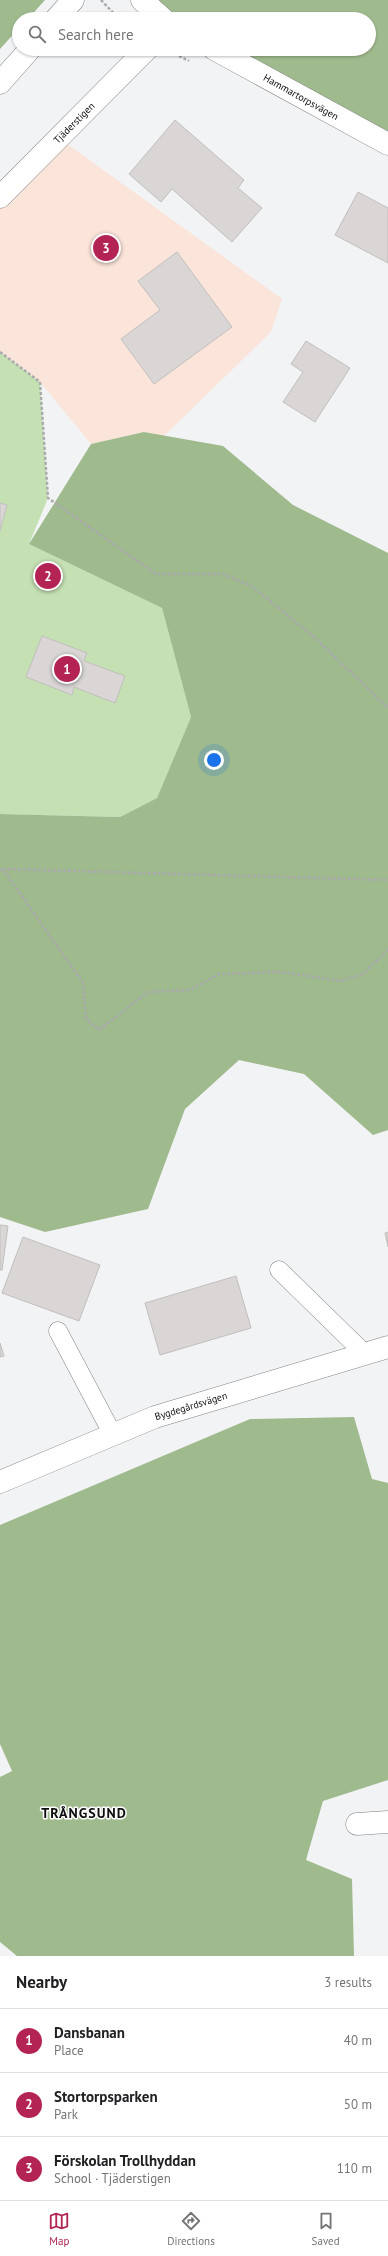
<!DOCTYPE html>
<html lang="en">
<head>
<meta charset="utf-8">
<style>
	:root { --surface:#fff; --page:#f6f6f6; --text:#202124; --muted:#757577; --line:#e0e0e0; --accent:#b32455 }
	body { margin:0; font-family:"PT Sans",sans-serif; background:var(--page); color:var(--text) }
	.you { position:absolute; left:214px; top:760px; width:14px; height:14px; margin:-10px; border:3px solid #fff; border-radius:50%; background:#1a73e8; box-shadow:0 0 0 6px #1a73e833 }
	.badge { display:grid; place-items:center; width:26px; height:26px; border-radius:50%; background:var(--accent); color:#fff; font-size:13px; font-weight:700 }
	.pin { position:absolute; translate:-50% -50%; border:2px solid #fff; box-shadow:0 1px 4px #0006 }
	.list { margin:0; padding:0; list-style:none }
	h2 { display:flex; justify-content:space-between; align-items:center; height:52px; margin:0; padding:0 16px; font-size:17px }
	h2 small { font-size:13px; font-weight:400; color:var(--muted) }
	.list li { display:grid; grid-template-columns:26px 1fr auto; gap:12px; align-items:center; box-sizing:border-box; height:64px; padding:0 16px; border-top:1px solid var(--line) }
	.list b { display:block; font-size:15px; white-space:nowrap }
	.list p { margin:0; font-size:13px; white-space:nowrap; color:var(--muted) }
	.list em { font-size:13px; font-style:normal; color:var(--muted) }
	.icon { flex:none; width:22px; height:22px; fill:none; stroke:currentColor; stroke-width:2; stroke-linecap:round; stroke-linejoin:round }
	.map { position:relative; flex:none; width:388px; height:1956px; overflow:hidden }
	.search { position:absolute; background:var(--surface); box-shadow:0 1px 3px #0004; left:12px; right:12px; top:12px; height:44px; display:flex; align-items:center; gap:10px; box-sizing:border-box; padding:0 14px; border-radius:22px; color:var(--muted); font-size:15px }
	.sheet { height:244px; background:var(--surface) }
	nav { display:flex; justify-content:space-around; align-items:center; box-sizing:border-box; height:56px; border-top:1px solid var(--line); background:var(--surface); font-size:11px; color:var(--muted) }
	nav a { display:grid; justify-items:center; gap:2px }
	nav .on { color:var(--accent) }
	.map>svg:first-child { display:block }
	.education { fill:#fbe4d9 }
	.green { fill:#c5e0b3 }
	.forest { fill:#9fba8d }
	.building { fill:#d9d6d5; stroke:#c1bfbe }
	.lines { fill:none; stroke-linecap:round; stroke-linejoin:round }
	.service-casing { stroke:#818183; stroke-width:19 }
	.minor-casing { stroke:#818183; stroke-width:23 }
	.path { stroke:#a9aaac; stroke-width:2.5; stroke-dasharray:3 2; stroke-linecap:butt }
	.service { stroke:#fff; stroke-width:18 }
	.minor { stroke:#fff; stroke-width:22 }
	.labels { text-anchor:middle; dominant-baseline:central; stroke-width:3; stroke-linejoin:round; paint-order:stroke }
	.street-label { font-size:10px; fill:#0d0d0e; stroke:#fff }
	.district-label { font-size:14px; font-weight:bold; letter-spacing:1px; fill:#0d0d0e; stroke:#fff }
</style>
</head>
<body>
<div class="map">
<svg width="388" height="1956" viewBox="0 0 388 1956">
	<rect width="100%" height="100%" fill="#f2f3f5"/>
	<path class="education" d="M59 138 282 299 271 332 164 436 144 432 91 444 40 382 0 352V197Z"/>
	<path class="green" d="M0 352 40 382 48 498 29 544 162 608 191 717 157 798 120 817 0 814Z"/>
	<path class="forest" d="M0 0H45L28 19H19V28L0 49Z
		M142 0H388V144L214 49H369V19H163Z
		M144 432 223 446 293 505 388 553V1130L373 1135 304 1074 239 1060 185 1109 148 1209 45 1232 0 1217V814L120 817 157 798 191 717 162 608 29 544 91 444Z
		M354 1417 372 1479 388 1483V1780L323 1801 306 1860 352 1879 354 1956H17L0 1942V1777L12 1771 0 1744V1525L250 1419Z"/>
	<path class="building" d="M175 120 244 180 238 188 262 208 232 242 172 189 161 202 129 174Z
		M358 192 388 208V263L335 235Z
		M177 252 232 327 154 384 121 339 160 310 138 281Z
		M306 341 350 368 315 422 283 402 303 372 291 364Z
		M0 503 7 505 0 531Z
		M42 636 87 653 84 661 125 676 115 703 74 687 72 695 26 677Z
		M0 1225 8 1226 2 1270H0Z
		M388 1232V1247L385 1233Z
		M23 1237 100 1265 79 1321 2 1293Z
		M236 1276 251 1328 160 1355 145 1303Z
		M0 1343 4 1356 0 1357Z"/>
	<g class="lines">
		<defs>
			<path id="service" d="M279 1270 365 1354
				M58 1331 113 1435"/>
			<path id="minor" d="M142 0 163 19
				M56 19 73 0
				M214 49 388 144
				M0 83 30 49
				M0 197 147 49
				M0 1482 155 1417 388 1347
				M357 1824 388 1822"/>
		</defs>
		<use href="#service" class="service-casing"/>
		<use href="#minor" class="minor-casing"/>
		<path class="path" d="M101 0 119 19
			M190 14 197 19
			M179 56 189 61
			M0 352 40 382 48 498 156 574H224L253 587 314 637 388 708
			M0 869 5 872 83 983 86 1019 99 1030 148 992 190 990 219 974 280 972 342 981 363 974 388 950
			M3 869 388 880"/>
		<use href="#service" class="service"/>
		<use href="#minor" class="minor"/>
	</g>
	<g class="labels">
		<g class="street-label">
			<text transform="translate(301 97) rotate(29)">Hammartorpsvägen</text>
			<text transform="translate(74 123) rotate(-45)">Tjäderstigen</text>
			<text transform="translate(191 1406) rotate(-17)">Bygdegårdsvägen</text>
		</g>
		<g class="district-label">
			<text x="84" y="1813">TRÅNGSUND</text>
		</g>
	</g>
</svg>
<div class="you"></div>
<div class="pin badge" style="left:67px;top:669px">1</div>
<div class="pin badge" style="left:48px;top:576px">2</div>
<div class="pin badge" style="left:106px;top:248px">3</div>
<div class="search"><svg class="icon" aria-label="search" viewBox="0 0 24 24"><circle cx="10" cy="10" r="6"/><path d="M15 15l6 6"/></svg>Search here</div>
</div>
<section class="sheet">
<h2>Nearby<small>3 results</small></h2>
<ul class="list">
<li><span class="badge">1</span><div><b>Dansbanan</b><p>Place</p></div><em>40 m</em></li>
<li><span class="badge">2</span><div><b>Stortorpsparken</b><p>Park</p></div><em>50 m</em></li>
<li><span class="badge">3</span><div><b>Förskolan Trollhyddan</b><p>School · Tjäderstigen</p></div><em>110 m</em></li>
</ul>
</section>
<nav>
<a class="on"><svg class="icon" aria-label="map" viewBox="0 0 24 24"><path d="M3 6l6-2 6 2 6-2v14l-6 2-6-2-6 2zM9 4v14M15 6v14"/></svg>Map</a>
<a><svg class="icon" aria-label="directions" viewBox="0 0 24 24"><path d="M12 3l9 9-9 9-9-9zM9 14v-3h6M13 9l2 2-2 2"/></svg>Directions</a>
<a><svg class="icon" aria-label="saved" viewBox="0 0 24 24"><path d="M7 4h10v16l-5-4-5 4z"/></svg>Saved</a>
</nav>
</body>
</html>
